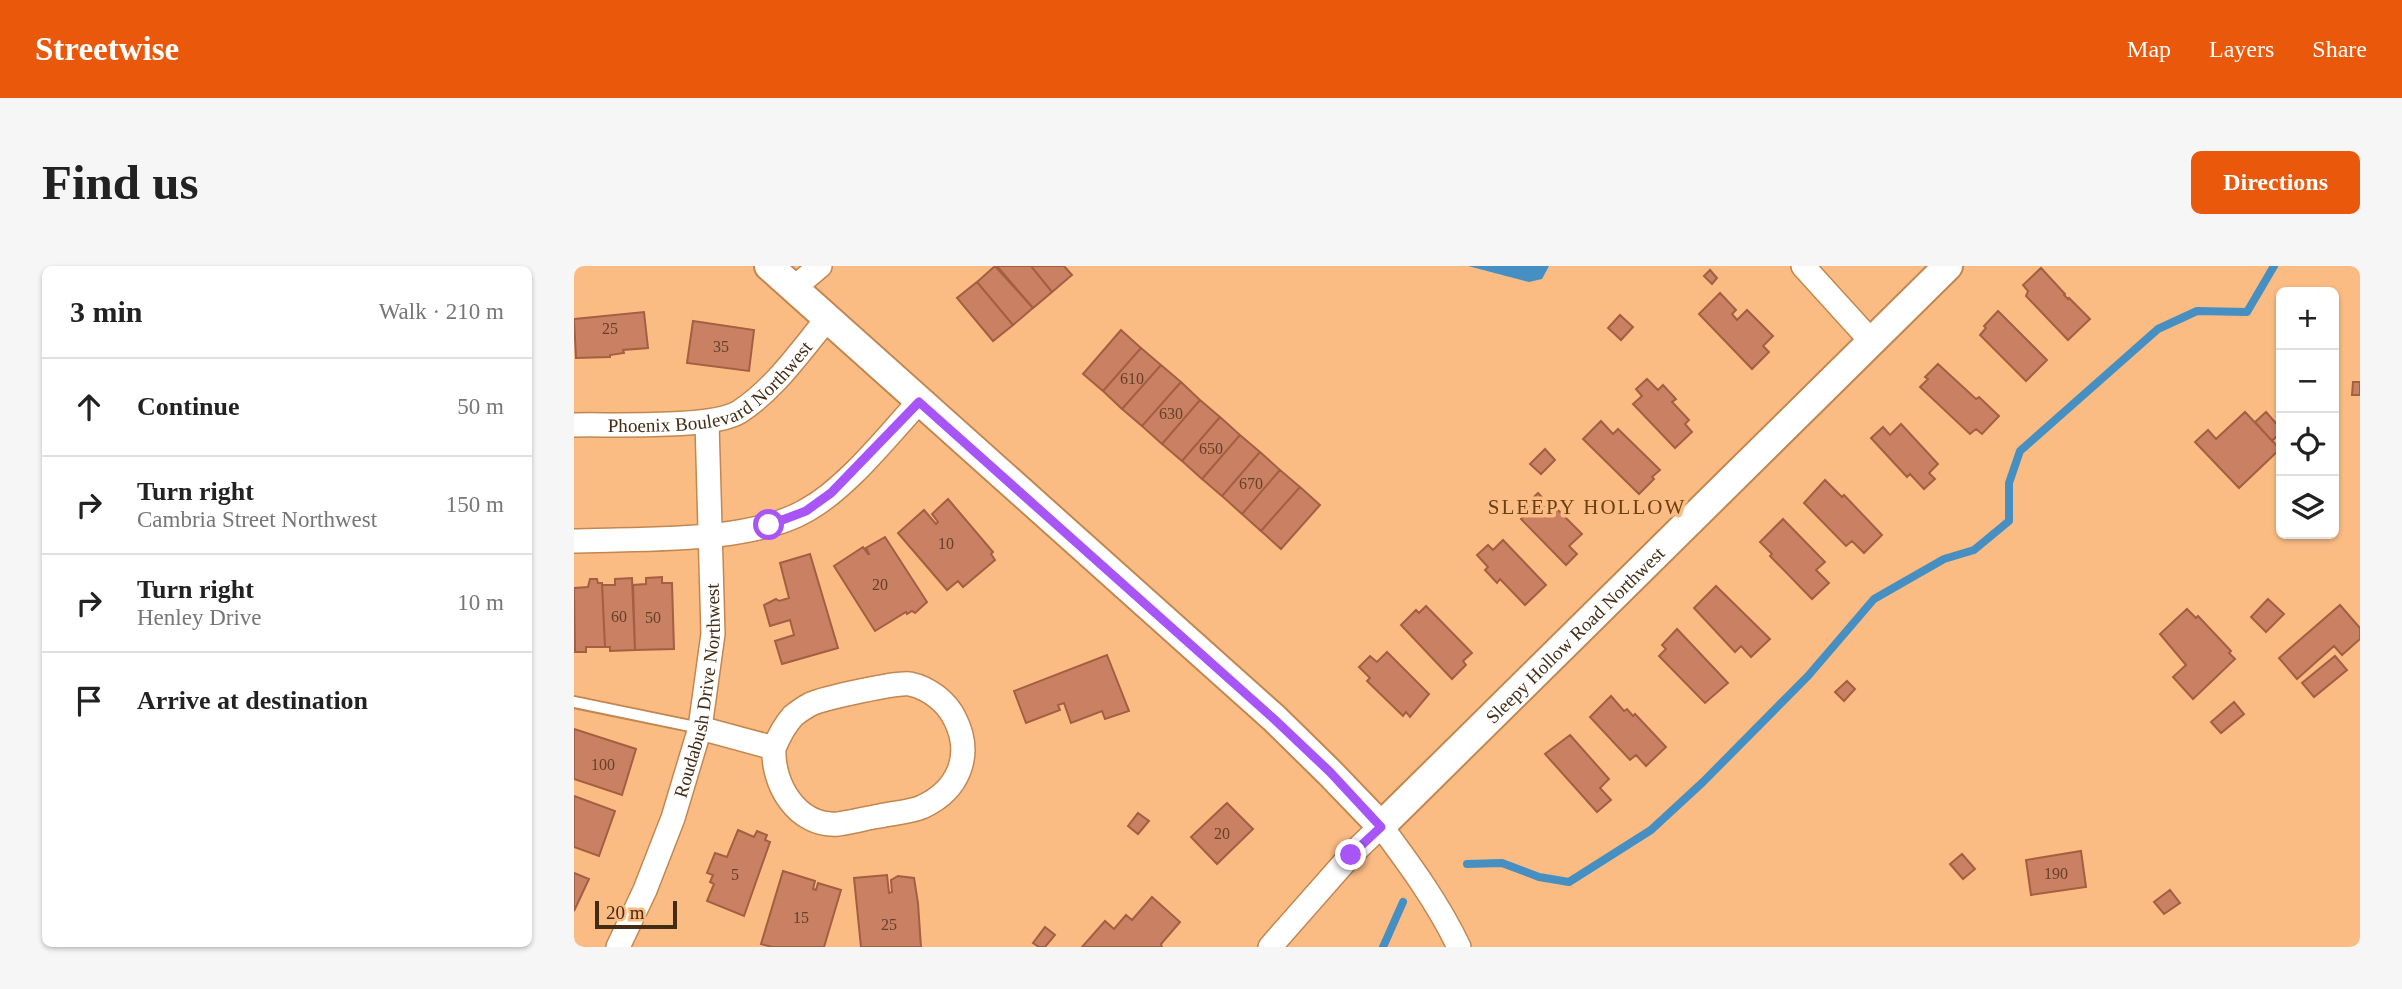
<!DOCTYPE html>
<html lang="en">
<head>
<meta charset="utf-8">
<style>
	:root { --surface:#fff; --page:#f6f6f6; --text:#222; --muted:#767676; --line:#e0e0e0; --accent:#ea580c }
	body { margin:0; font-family:Georgia,serif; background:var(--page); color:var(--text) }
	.controls { position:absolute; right:21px; top:21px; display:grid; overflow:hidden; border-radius:10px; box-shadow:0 2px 5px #0004 }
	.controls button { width:63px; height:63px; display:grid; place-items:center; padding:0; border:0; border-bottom:2px solid var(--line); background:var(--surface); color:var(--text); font:35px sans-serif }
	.scale { position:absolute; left:21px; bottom:18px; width:82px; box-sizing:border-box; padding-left:7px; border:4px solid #442b14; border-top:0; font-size:19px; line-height:24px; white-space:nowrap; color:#442b14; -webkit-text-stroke:5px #fbbc84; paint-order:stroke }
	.stop { position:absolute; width:21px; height:21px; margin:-16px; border:5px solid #a855f7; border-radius:50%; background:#fff }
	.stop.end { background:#a855f7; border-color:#fff; box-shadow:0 2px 7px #0008 }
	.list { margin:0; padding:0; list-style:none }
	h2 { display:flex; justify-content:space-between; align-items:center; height:91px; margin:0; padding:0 28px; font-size:30px }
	h2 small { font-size:23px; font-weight:400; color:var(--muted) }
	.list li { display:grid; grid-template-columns:46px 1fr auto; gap:21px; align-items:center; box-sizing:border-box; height:98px; padding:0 28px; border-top:2px solid var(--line) }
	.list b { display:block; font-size:26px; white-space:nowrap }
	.list p { margin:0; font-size:23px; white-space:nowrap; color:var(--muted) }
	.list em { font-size:23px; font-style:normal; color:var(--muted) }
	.icon { flex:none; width:38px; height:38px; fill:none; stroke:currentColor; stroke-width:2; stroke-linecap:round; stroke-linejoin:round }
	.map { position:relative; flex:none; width:1786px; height:681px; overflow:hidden; border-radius:10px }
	header { display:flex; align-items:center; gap:42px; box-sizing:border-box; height:98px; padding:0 35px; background:var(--accent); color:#fff }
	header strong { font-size:33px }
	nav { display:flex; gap:38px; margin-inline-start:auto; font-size:24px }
	.intro { display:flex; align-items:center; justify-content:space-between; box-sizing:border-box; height:168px; padding:0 42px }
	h1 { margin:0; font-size:49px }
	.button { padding:18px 32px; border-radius:10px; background:var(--accent); color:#fff; font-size:24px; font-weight:700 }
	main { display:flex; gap:42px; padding:0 42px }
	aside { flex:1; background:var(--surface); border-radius:10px; box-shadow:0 2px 5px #0004 }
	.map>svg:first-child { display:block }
	.water { fill:#468fc3 }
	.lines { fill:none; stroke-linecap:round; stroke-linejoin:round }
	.stream { stroke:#468fc3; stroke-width:8 }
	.building { fill:#ca8062; stroke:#a45e41; stroke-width:2 }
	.service-casing { stroke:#c28750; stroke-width:14 }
	.minor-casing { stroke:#c28750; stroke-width:26 }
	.tertiary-casing { stroke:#c28750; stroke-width:32 }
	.service { stroke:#fff; stroke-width:10 }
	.minor { stroke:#fff; stroke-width:23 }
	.tertiary { stroke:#fff; stroke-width:28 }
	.route { stroke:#a855f7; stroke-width:9 }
	.labels { text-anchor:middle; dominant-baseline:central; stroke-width:7; stroke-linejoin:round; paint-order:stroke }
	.number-label { font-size:16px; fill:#664028 }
	.street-label { font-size:19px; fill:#442b14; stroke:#fbbc84 }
	.neighbourhood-label { font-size:21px; letter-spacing:2px; fill:#693f14; stroke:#fbbc84 }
</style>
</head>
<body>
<header>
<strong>Streetwise</strong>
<nav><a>Map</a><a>Layers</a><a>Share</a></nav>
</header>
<div class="intro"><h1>Find us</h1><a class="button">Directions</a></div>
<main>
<aside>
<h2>3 min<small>Walk · 210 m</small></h2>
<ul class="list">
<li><svg class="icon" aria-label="ahead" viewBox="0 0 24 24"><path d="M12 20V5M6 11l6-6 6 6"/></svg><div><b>Continue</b></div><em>50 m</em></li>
<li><svg class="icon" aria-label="right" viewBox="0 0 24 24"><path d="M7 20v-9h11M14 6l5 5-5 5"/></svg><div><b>Turn right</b><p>Cambria Street Northwest</p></div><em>150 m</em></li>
<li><svg class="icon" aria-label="right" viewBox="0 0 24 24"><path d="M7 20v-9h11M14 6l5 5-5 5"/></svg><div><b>Turn right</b><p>Henley Drive</p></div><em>10 m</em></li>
<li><svg class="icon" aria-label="arrive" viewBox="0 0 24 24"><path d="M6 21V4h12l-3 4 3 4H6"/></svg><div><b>Arrive at destination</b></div></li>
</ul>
</aside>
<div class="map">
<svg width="1786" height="681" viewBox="0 0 1786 681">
	<rect width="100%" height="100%" fill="#fbbc84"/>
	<path class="water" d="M894 0H975L968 13 955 16Z"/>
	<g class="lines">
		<path class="stream" d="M893 598 928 597 965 611 995 616 1077 564 1129 516 1234 410 1300 333 1370 293 1400 284 1435 255V217L1446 185 1584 63 1623 45 1673 46 1700 0
			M809 681 829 636"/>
	</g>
	<path class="building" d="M421 0 459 42 439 59 403 16Z
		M423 0H457L478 26 459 42Z
		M457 0H490L498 9 478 26Z
		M1467 2 1491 28 1490 29 1494 33 1495 32 1516 53 1494 74 1452 30 1454 25 1449 19Z
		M1136 4 1143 12 1138 18 1130 10Z
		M403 16 439 59 419 75 383 32Z
		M1146 27 1162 44 1158 48 1163 54 1173 44 1199 70 1189 80 1195 86 1178 103 1125 48Z
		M1424 45 1473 94 1452 115 1406 69 1412 62 1410 60Z
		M70 46 74 82 49 84 50 87 36 89V91L2 92 0 53Z
		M1046 49 1059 61 1047 74 1034 62Z
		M119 55 180 64 175 105 113 97Z
		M547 64 567 82 529 125 509 108Z
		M567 82 587 99 548 143 529 125Z
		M1364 98 1402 133 1405 131 1425 150 1408 168 1402 163 1396 168 1346 121 1354 113 1351 111Z
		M587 99 607 116 568 160 548 143Z
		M1073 113 1084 124 1089 119 1102 133 1098 136 1115 154 1111 158 1118 166 1101 182 1059 138 1068 130 1062 123Z
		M607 116 626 134 588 178 568 160Z
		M1779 116H1786V129H1778Z
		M626 134 646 151 608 195 588 178Z
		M1671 146 1706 183 1665 222 1621 176 1634 164 1642 173Z
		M1692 146 1707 163V166L1698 175 1681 156Z
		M646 151 666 169 628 213 608 195Z
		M1027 155 1039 168 1044 163 1086 204 1078 211 1080 213 1065 228 1009 173Z
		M1327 158 1364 198 1355 207 1361 213 1350 223 1336 208 1333 211 1297 172 1309 161 1316 169Z
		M666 169 686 186 648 230 628 213Z
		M971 183 981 194 967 208 956 198Z
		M686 186 706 204 668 248 648 230Z
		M706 204 726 221 687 265 668 248Z
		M1251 214 1268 231 1270 229 1308 269 1290 287 1278 275 1272 280 1230 237Z
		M726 221 746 239 707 283 687 265Z
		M964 227 976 240 978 238 1008 268 995 280 1003 288 992 299 947 253 951 249 947 244Z
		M374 233 419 286 417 288 421 294 389 321 384 315 373 324 324 267 350 244 362 258 364 256 358 248Z
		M1209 253 1251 296 1242 304 1255 317 1238 333 1196 290 1198 288 1186 276Z
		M311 271 353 336 341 347 338 345 333 348 332 346 301 365 260 300 289 281 294 288H295L292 282Z
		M929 274 972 319 951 339 926 313 923 317 911 304 914 301 903 289 914 279 919 284Z
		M236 288 264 382 208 398 201 375 220 369 216 354 196 360 190 339 202 333 205 335 215 332 206 297Z
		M88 311V317H98L100 383 61 384 59 319 72 318V312Z
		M58 312 61 384 36 385V381H31L28 319H41V313Z
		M16 313H23L24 317H28L31 381H12V386H1L0 322 14 321Z
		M1142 320 1196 373 1177 391 1167 380 1161 386 1120 342Z
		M1694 333 1710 348 1692 366 1677 351Z
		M1766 339 1786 362V373L1768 389 1760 380 1723 413 1705 392Z
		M852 340 898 387 889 395 892 399 878 413 827 359 842 344 845 347Z
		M1613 343 1622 352 1624 350 1657 385 1655 387 1661 393 1619 433 1599 411 1612 399 1586 368Z
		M1103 363 1154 417 1131 437 1085 390 1092 383 1088 379Z
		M813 386 855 428 836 451 832 446 829 450 793 415 796 412 785 401 796 390 803 396Z
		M533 389 555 445 531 453 528 445 497 457 490 437 484 439 486 444 452 457 440 425Z
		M1761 390 1773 404 1740 431 1728 417Z
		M1273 415 1281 423 1270 435 1261 426Z
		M1037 430 1050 445 1053 443 1059 450 1061 448 1092 481 1072 500 1062 489 1056 494 1016 451Z
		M1660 436 1670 448 1647 467 1637 456Z
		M0 463 62 483 48 529 0 513Z
		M996 469 1035 513 1026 522 1037 534 1023 546 971 488Z
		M0 530 41 545 25 590 0 581Z
		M653 537 679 563 643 598 617 571Z
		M564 547 575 555 564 568 554 560Z
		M164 564 180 571 183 565 193 569 191 574 196 576 170 650 133 635 140 618 136 616 139 609 133 607 141 587 153 591Z
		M1507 585 1512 621 1457 629 1452 594Z
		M1388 588 1401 603 1389 613 1376 598Z
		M209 605 241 615 239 623 242 624 244 617 267 624 250 681H198L187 678Z
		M0 607 15 613 0 645Z
		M313 609 315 627 318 626 317 614 324 610 340 612 344 637 347 681H287L280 612Z
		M1596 624 1606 637 1590 648 1580 636Z
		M578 631 606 656 587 678 588 681H508L531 655 540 663 552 649 558 654Z
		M471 661 481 669 471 681H465L459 677Z"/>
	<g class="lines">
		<defs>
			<path id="service" d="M0 436 126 462"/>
			<g id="minor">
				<path d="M1229 0 1298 76"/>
				<path d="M220 22 246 0"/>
				<path id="s1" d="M0 159C36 158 138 163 165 146 201 123 227 84 254 52"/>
				<path d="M0 275C67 272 175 278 233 244 274 221 313 170 345 136"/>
				<path d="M126 462 200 482C205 470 210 460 219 450 224 446 231 441 237 438 250 432 323 416 336 418 355 422 373 436 381 453 399 489 385 524 348 541 336 546 320 547 306 550 293 552 278 556 264 558 223 561 198 518 200 482"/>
				<path id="s2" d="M44 681 71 624 99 552 126 462 139 368 133 156"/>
				<path d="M696 681 777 589 807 560C836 599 864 637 885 681"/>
			</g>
			<g id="tertiary">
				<path id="s3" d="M195 0 700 452 756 507 807 560 1374 0"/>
			</g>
		</defs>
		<use href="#service" class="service-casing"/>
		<use href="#minor" class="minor-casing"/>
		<use href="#tertiary" class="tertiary-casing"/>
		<use href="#service" class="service"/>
		<use href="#minor" class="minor"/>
		<use href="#tertiary" class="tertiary"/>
	</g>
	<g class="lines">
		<path class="route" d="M195 259 232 245 257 227 345 136 700 453 756 506 807 561 777 589"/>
	</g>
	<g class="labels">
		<g class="number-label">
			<text x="36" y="62">25</text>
			<text x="147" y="80">35</text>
			<text x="558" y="112">610</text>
			<text x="597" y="147">630</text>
			<text x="637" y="182">650</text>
			<text x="677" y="217">670</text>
			<text x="372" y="277">10</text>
			<text x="306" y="318">20</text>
			<text x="45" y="350">60</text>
			<text x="79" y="351">50</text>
			<text x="29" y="498">100</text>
			<text x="648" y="567">20</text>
			<text x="1482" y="607">190</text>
			<text x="161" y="608">5</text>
			<text x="227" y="651">15</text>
			<text x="315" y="658">25</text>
		</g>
		<g class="street-label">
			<text stroke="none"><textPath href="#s1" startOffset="149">Phoenix Boulevard Northwest</textPath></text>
			<text stroke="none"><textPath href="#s3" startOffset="1102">Sleepy Hollow Road Northwest</textPath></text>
			<text stroke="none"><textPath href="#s2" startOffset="271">Roudabush Drive Northwest</textPath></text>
		</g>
		<g class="neighbourhood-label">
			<text x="1013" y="241">SLEEPY HOLLOW</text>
		</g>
	</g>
</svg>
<div class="controls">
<button>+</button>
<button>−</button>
<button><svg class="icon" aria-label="locate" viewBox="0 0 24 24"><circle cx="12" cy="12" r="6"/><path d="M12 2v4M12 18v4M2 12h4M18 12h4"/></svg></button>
<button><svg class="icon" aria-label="layers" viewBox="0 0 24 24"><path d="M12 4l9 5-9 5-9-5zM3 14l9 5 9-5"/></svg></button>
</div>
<div class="scale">20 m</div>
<div class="stop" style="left:195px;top:259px"></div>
<div class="stop end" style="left:777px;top:589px"></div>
</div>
</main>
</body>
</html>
